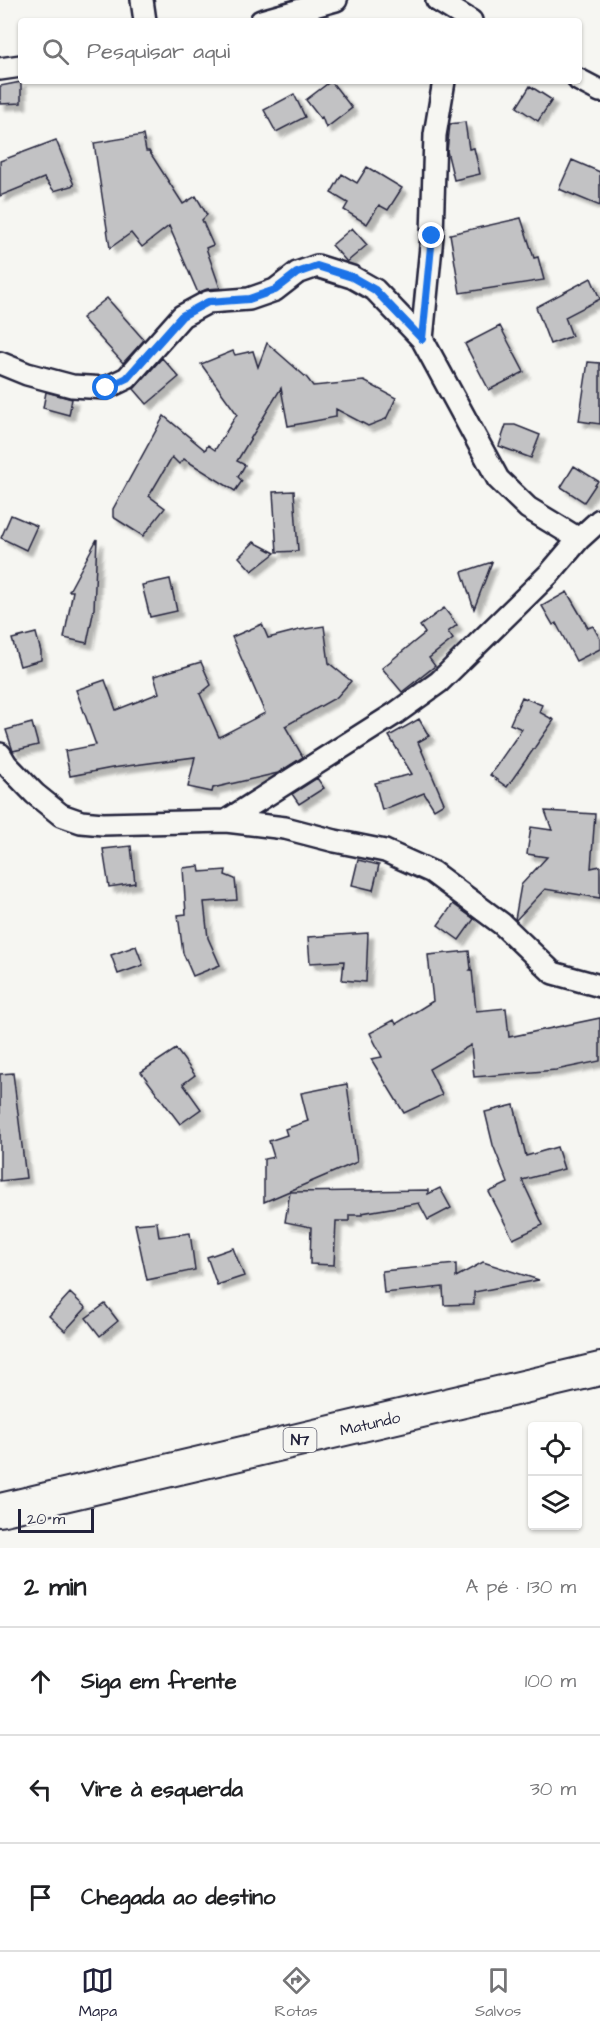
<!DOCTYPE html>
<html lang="pt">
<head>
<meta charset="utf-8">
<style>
	:root { --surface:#fff; --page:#f6f6f6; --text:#202124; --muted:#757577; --line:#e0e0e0; --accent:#22223b }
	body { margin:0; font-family:"Architects Daughter",sans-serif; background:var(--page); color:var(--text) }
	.controls { position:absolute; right:18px; bottom:18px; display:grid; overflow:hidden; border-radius:6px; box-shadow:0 2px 4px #0004 }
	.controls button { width:54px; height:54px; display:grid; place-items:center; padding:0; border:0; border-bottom:2px solid var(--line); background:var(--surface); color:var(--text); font:30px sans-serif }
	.scale { position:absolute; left:18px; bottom:15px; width:76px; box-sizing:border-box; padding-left:6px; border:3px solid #22223b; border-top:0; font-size:16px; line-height:21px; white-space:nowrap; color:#22223b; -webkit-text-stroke:4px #f6f6f2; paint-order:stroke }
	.stop { position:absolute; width:18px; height:18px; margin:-14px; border:4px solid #1a73e8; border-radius:50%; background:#fff }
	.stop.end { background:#1a73e8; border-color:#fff; box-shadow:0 2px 6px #0008 }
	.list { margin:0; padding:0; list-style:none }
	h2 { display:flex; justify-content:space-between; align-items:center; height:78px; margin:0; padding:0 24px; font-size:26px }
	h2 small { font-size:20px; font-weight:400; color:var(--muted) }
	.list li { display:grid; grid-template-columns:39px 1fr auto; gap:18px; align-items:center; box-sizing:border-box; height:108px; padding:0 24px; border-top:2px solid var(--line) }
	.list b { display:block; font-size:22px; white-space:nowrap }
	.list em { font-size:20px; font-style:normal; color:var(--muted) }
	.icon { flex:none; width:33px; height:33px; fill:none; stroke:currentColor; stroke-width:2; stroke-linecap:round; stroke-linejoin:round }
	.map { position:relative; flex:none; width:600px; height:1548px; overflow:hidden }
	.search { position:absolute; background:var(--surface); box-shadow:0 2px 4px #0004; left:18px; right:18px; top:18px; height:66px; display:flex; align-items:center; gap:15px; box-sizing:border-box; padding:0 21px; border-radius:6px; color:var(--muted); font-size:22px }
	.sheet { height:402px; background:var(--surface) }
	nav { display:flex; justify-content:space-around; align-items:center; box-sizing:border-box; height:84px; border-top:2px solid var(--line); background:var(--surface); font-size:16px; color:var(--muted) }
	nav a { display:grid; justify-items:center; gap:3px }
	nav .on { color:var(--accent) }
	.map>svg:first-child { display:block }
	.building { fill:#c2c2c4; stroke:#22223b; stroke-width:1.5; filter:url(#shadow) }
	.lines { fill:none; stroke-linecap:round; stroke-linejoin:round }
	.street-casing { stroke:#22223b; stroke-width:26 }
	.primary-casing { stroke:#22223b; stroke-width:36 }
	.street { stroke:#f6f6f2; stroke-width:21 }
	.primary { stroke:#f6f6f2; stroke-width:32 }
	.route { stroke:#1a73e8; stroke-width:8 }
	.labels { text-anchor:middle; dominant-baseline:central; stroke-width:5; stroke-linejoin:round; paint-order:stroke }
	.shield { fill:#f6f6f2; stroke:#626272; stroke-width:1.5 }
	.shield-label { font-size:15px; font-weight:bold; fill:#22223b }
	.street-label { font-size:16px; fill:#22223b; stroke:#f6f6f2 }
</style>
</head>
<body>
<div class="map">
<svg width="600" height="1548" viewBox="0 0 600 1548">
	<defs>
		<filter id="shadow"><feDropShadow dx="5.5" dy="5.5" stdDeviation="1.5" flood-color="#0004"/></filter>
	</defs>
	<rect width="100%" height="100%" fill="#f6f6f2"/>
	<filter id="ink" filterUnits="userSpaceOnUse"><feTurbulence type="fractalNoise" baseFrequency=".0167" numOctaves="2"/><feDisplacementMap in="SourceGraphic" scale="12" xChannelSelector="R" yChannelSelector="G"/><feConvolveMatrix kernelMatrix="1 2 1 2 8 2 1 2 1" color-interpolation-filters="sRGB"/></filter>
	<g filter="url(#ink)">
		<path class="building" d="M331 81 352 108 326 128 322 117 320 118 306 100Z
			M21 82V103L0 104V86Z
			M530 86 552 100 538 121 517 107Z
			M294 94 305 117 276 132 264 110Z
			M465 122 469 149 474 148 480 174 454 180 447 151 450 124Z
			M143 135 146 151H149L183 204 196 196 207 215 202 220 213 245 206 248 220 288 207 289 198 293 169 226 142 247 131 233 110 248 94 143Z
			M56 140 74 185 54 191 44 178 0 196V161Z
			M572 160 600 172V206L559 189Z
			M367 167 402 188 388 210 379 205 367 224 344 210 348 203 331 193 342 174 357 183Z
			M521 218 534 258 538 257 544 280 460 293 450 234Z
			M352 228 367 245 347 262 332 245Z
			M591 278 600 299 565 317 572 336 550 344 536 307Z
			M107 298 144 340 123 363 82 318Z
			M500 326 524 372 489 390 465 344Z
			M267 343 307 378 313 386 364 381 396 398 386 419 368 426 336 409V417L288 426 281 388 237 461 245 465 238 477 242 481 235 491 184 459 179 464 172 457 149 496 165 508 143 536 113 517V509L164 416 205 450 208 445 215 450 237 414 201 364 233 351 235 355 253 351 258 367Z
			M162 358 179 377 147 404 134 389Z
			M588 362 600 363V424L579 421Z
			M46 392 72 399 69 415 43 408Z
			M506 425H515L540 435 531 458 499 446Z
			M574 466 598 481 584 502 561 487Z
			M294 491 298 551 277 552 273 492Z
			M11 515 37 526 26 550 1 538Z
			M97 539 94 609 87 643 64 638 73 591H69Z
			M254 542 275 553 252 571 239 557Z
			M492 562 474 609 462 572Z
			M170 579 177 611 150 617 142 585Z
			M567 592 588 628 593 626 600 639V649L576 661 556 623 553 625 542 606Z
			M444 608 457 625 448 632 453 639 429 658 435 666 402 692 382 668 425 633 420 626Z
			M262 624 268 638 299 630 324 626 329 663 351 681 337 697 285 726 303 757 278 773 213 788 212 792 188 787 195 757 112 768 70 776 65 751 96 745 76 690 105 680 116 710 159 693 154 676 201 662 211 685 200 694 219 737 265 713 232 637Z
			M36 633 41 652V660L20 666 12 639Z
			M522 697 542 705 539 712 554 720 507 787 490 775 522 729 510 724Z
			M419 719 429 736 418 742 444 803 434 809 424 793 382 810 375 783 412 774 389 736Z
			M32 723 38 745 13 751 6 730Z
			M317 778 324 788 299 804 292 794Z
			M545 811 595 814 591 868 600 866V898L545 889 516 920 515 919 521 885 547 857 527 854 531 827 552 830Z
			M131 846 135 883 109 887 103 849Z
			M358 860 379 865 373 890 352 885Z
			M199 866 200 872 226 870 225 875 235 879 237 900 204 902 208 938 220 965 193 976 183 953 178 915 186 914 183 868Z
			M453 904 474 919 459 940 438 925Z
			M368 933 366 982 342 980 344 961 310 963 308 937Z
			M136 946 143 965 118 974 111 955Z
			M469 951 471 969 470 970H472L476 1011 506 1008 509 1037 600 1018V1061L556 1070 474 1077 471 1045 429 1069 442 1095 404 1113 371 1059 382 1057 370 1033 394 1020 396 1024 433 1001 428 955Z
			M176 1049 195 1075 183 1084 201 1109 180 1124 141 1072Z
			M13 1073 26 1178 0 1181V1074Z
			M347 1084 357 1162 264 1202V1159L274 1157 269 1141 287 1135 285 1129 308 1121 301 1093Z
			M514 1105 526 1156 557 1147 564 1169 522 1180 543 1225 513 1239 489 1192 508 1183 493 1145 485 1112Z
			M440 1188 451 1208 428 1220 419 1203 362 1213V1215H349V1221H336L334 1265 310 1264 311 1227 285 1222 290 1192 428 1190V1194Z
			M157 1222 159 1237 190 1233 195 1270 147 1280 135 1224Z
			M233 1248 244 1276 217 1285 207 1257Z
			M483 1262 539 1280 474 1292V1304L444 1305 443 1287 384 1293 382 1271 456 1264V1277Z
			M70 1293 86 1308 65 1331 49 1316Z
			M105 1304 118 1321 100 1336 86 1318Z"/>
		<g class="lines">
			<defs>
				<path id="street" d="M142 0 145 21
					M437 0 471 21
					M261 21 336 0
					M0 69 21 66
					M579 80 600 91
					M422 339 432 236 435 135 444 81
					M0 363 27 374 72 386 106 388 127 378 182 316 208 302 249 299 275 290 297 273 317 266 352 277 375 290 422 339 498 479 528 508 579 539
					M0 754 6 764 35 794 61 815 81 822 103 824 226 821 396 713 439 682 550 573 579 539 600 520
					M226 821 285 828 335 841 385 851 432 872 502 924 553 973 600 986"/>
				<path id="primary" d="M0 1510 600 1369"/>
			</defs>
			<use href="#street" class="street-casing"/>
			<use href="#primary" class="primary-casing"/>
			<use href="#street" class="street"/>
			<use href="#primary" class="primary"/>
		</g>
	</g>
	<g class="lines" filter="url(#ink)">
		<path class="route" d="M106 388 127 378 182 316 208 302 249 299 275 290 297 273 317 266 352 277 375 290 422 339 432 236"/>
	</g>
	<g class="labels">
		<rect class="shield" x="283.5" y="1428" width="33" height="24" rx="4.5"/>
		<g class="shield-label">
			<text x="300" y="1440">N7</text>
		</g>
		<g class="street-label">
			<text transform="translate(370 1424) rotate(-13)">Matundo</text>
		</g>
	</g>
</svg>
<div class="controls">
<button><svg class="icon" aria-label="locate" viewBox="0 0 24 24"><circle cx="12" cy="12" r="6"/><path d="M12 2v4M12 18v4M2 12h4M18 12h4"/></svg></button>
<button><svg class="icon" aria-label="layers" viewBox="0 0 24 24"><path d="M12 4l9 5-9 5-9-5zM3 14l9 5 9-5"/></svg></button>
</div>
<div class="scale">20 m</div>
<div class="stop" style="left:106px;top:388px"></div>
<div class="stop end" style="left:432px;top:236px"></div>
<div class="search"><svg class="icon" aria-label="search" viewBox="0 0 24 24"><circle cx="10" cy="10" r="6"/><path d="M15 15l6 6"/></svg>Pesquisar aqui</div>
</div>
<section class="sheet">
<h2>2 min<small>A pé · 130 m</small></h2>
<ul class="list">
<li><svg class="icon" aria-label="ahead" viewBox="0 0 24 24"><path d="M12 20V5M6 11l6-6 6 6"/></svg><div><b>Siga em frente</b></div><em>100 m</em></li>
<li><svg class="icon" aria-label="left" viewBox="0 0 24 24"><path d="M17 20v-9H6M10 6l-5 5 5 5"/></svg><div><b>Vire à esquerda</b></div><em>30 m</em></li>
<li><svg class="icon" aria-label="arrive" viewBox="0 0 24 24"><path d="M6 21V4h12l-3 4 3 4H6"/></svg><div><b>Chegada ao destino</b></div></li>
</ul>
</section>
<nav>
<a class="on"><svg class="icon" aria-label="map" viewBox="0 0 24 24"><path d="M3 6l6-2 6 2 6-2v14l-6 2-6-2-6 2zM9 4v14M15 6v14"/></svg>Mapa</a>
<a><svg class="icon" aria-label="directions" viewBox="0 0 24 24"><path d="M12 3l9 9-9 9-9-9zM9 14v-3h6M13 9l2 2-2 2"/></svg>Rotas</a>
<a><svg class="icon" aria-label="saved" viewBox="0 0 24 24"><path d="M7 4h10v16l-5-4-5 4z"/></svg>Salvos</a>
</nav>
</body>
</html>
